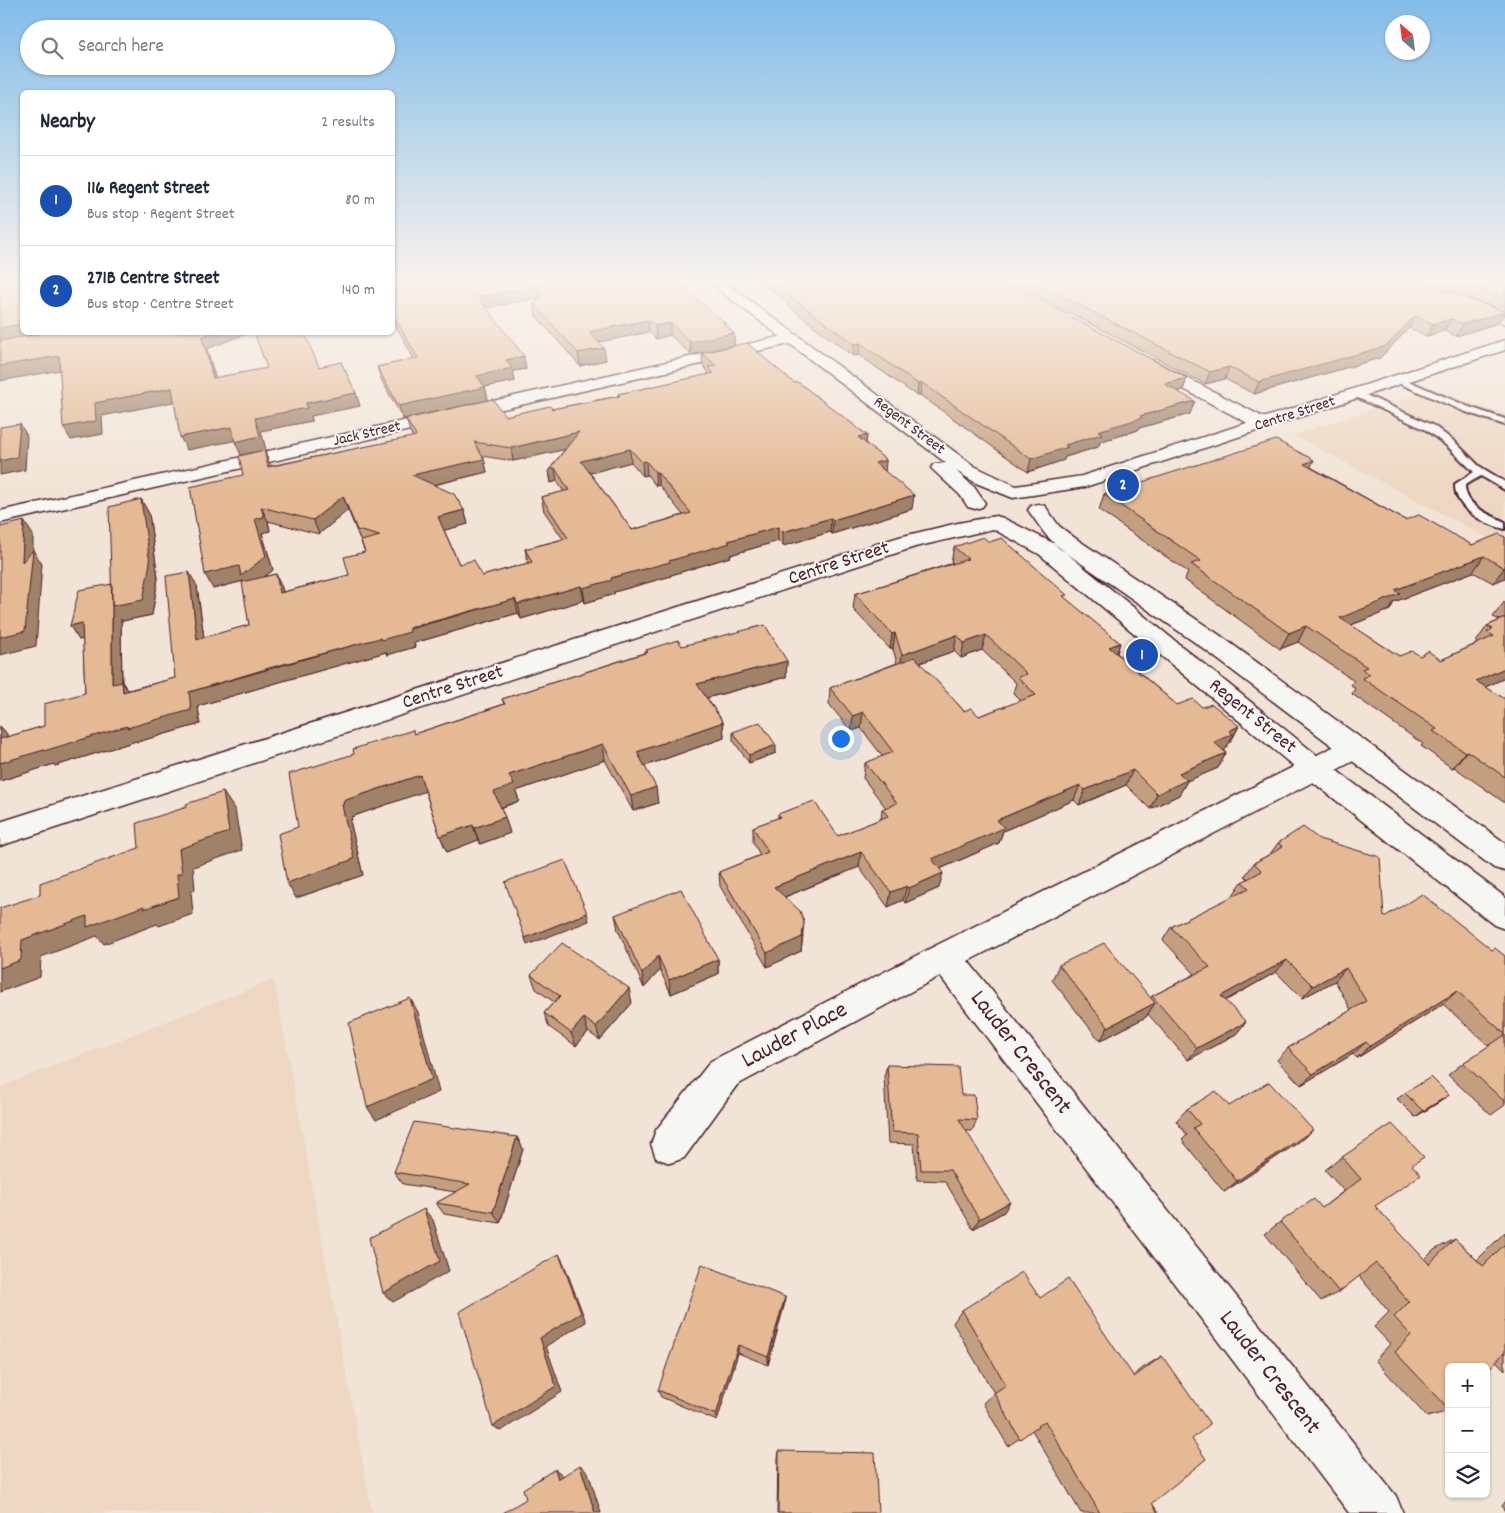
<!DOCTYPE html>
<html lang="en">
<head>
<meta charset="utf-8">
<style>
	:root { --surface:#fff; --page:#f2f2f3; --text:#1f2937; --muted:#747a83; --line:#e0e1e3; --accent:#db2777 }
	body { margin:0; font-family:Dekko,sans-serif; background:var(--page); color:var(--text) }
	.controls { position:absolute; right:15px; bottom:15px; display:grid; overflow:hidden; border-radius:8px; box-shadow:0 1px 4px #0004 }
	.controls button { width:45px; height:45px; display:grid; place-items:center; padding:0; border:0; border-bottom:1px solid var(--line); background:var(--surface); color:var(--text); font:25px sans-serif }
	.compass { position:absolute; left:1385px; top:15px; width:45px; height:45px; border-radius:50%; background:var(--surface); box-shadow:0 1px 4px #0004; rotate:332deg }
	.you { position:absolute; left:840px; top:738px; width:18px; height:18px; margin:-12px; border:4px solid #fff; border-radius:50%; background:#1a73e8; box-shadow:0 0 0 8px #1a73e833 }
	.badge { display:grid; place-items:center; width:32px; height:32px; border-radius:50%; background:var(--accent); color:#fff; font-size:16px; font-weight:700 }
	.pin { position:absolute; translate:-50% -50%; border:2px solid #fff; box-shadow:0 1px 5px #0006 }
	.list { margin:0; padding:0; list-style:none }
	h2 { display:flex; justify-content:space-between; align-items:center; height:65px; margin:0; padding:0 20px; font-size:21px }
	h2 small { font-size:16px; font-weight:400; color:var(--muted) }
	.list li { display:grid; grid-template-columns:32px 1fr auto; gap:15px; align-items:center; box-sizing:border-box; height:90px; padding:0 20px; border-top:1px solid var(--line) }
	.list b { display:block; font-size:19px; white-space:nowrap }
	.list p { margin:0; font-size:16px; white-space:nowrap; color:var(--muted) }
	.list em { font-size:16px; font-style:normal; color:var(--muted) }
	.icon { flex:none; width:28px; height:28px; fill:none; stroke:currentColor; stroke-width:2; stroke-linecap:round; stroke-linejoin:round }
	.map { position:relative; flex:none; width:1505px; height:1513px; overflow:hidden }
	.search { position:absolute; background:var(--surface); box-shadow:0 1px 4px #0004; left:20px; top:20px; width:375px; height:55px; display:flex; align-items:center; gap:12px; box-sizing:border-box; padding:0 18px; border-radius:28px; color:var(--muted); font-size:19px }
	.panel { position:absolute; background:var(--surface); box-shadow:0 1px 4px #0004; left:20px; top:90px; width:375px; height:245px; border-radius:8px }
	.map>svg:first-child { display:block }
	.built { fill:#edd7c2 }
	.lines { fill:none; stroke-linecap:round; stroke-linejoin:round }
	.service-casing { stroke:#4a1f2b; stroke-width:4 }
	.minor-casing { stroke:#4a1f2b; stroke-width:3 }
	.tertiary-casing { stroke:#4a1f2b; stroke-width:3 }
	.service { fill:#f6f6f2; fill-rule:evenodd }
	.minor { fill:#f6f6f2; fill-rule:evenodd }
	.tertiary { fill:#f6f6f2; fill-rule:evenodd }
	.wall { fill:#c49f7f; stroke:#4a1f2b; fill-rule:evenodd }
	.shaded-wall { fill:#a08268; stroke:#4a1f2b }
	.building { fill:#e4b994; stroke:#4a1f2b; fill-rule:evenodd }
	.labels { text-anchor:middle; dominant-baseline:central; stroke-width:4; stroke-linejoin:round; paint-order:stroke }
	.far-street-label { font-size:16px; fill:#4a1f2b; stroke:#f6f6f2 }
	.street-label { font-size:20px; fill:#4a1f2b; stroke:#f6f6f2 }
	.near-street-label { font-size:24px; fill:#4a1f2b; stroke:#f6f6f2 }
</style>
</head>
<body>
<div class="map">
<svg width="1505" height="1513" viewBox="0 0 1505 1513">
	<rect width="100%" height="100%" fill="#f1e4d6"/>
	<filter id="ink" filterUnits="userSpaceOnUse"><feTurbulence type="fractalNoise" baseFrequency=".02" numOctaves="2"/><feDisplacementMap in="SourceGraphic" scale="10" xChannelSelector="R" yChannelSelector="G"/><feConvolveMatrix kernelMatrix="1 2 1 2 8 2 1 2 1" color-interpolation-filters="sRGB"/></filter>
	<g filter="url(#ink)">
		<path class="built" d="M1434 389 1459 399 1505 414V547L1293 435Z
			M274 979 372 1513H0V1087Z"/>
		<g class="lines">
			<defs>
				<path id="service" d="M1399 377 1469 407 1505 419V425L1463 411 1396 382 1394 380Z
					M1357 391 1434 426 1455 442 1479 466 1505 482V490L1481 476 1465 485C1465 507 1489 514 1505 522V529C1484 524 1454 509 1455 484L1474 472 1447 446 1426 430 1354 396 1352 394Z"/>
				<path id="minor" d="M1393 280H1413L1505 314V324L1395 283Z
					M792 334 798 336 800 339 798 342 0 523V511Z
					M1152 360 1269 420 1272 424 1269 428 1263 429 1257 428 1146 369 1144 365 1146 361Z
					M1355 738 1365 741 1369 748 1365 755 968 961 1396 1496 1403 1513H1349L940 976 737 1085 684 1158 670 1163 656 1158 651 1144 656 1130 711 1061 933 947 1345 741Z"/>
				<path id="tertiary" d="M706 280H722L974 466 1016 486 1082 476 1505 340V350L1085 487 1013 498 976 483 956 471 974 487 985 503 982 507 975 509 968 507 960 495 931 468 934 464 946 463Z
					M1038 504 1045 506 1059 526 1075 538 1218 634 1505 843V871L1494 868 1200 646 1059 548 1045 534 1028 510 1031 506Z
					M996 516 1003 518 1055 544 1324 761 1505 897V929L1494 925 1304 775 1039 554 993 529 915 547 0 846V822L899 537 958 523Z"/>
			</defs>
			<use href="#service" class="service-casing"/>
			<use href="#minor" class="minor-casing"/>
			<use href="#tertiary" class="tertiary-casing"/>
			<use href="#service" class="service"/>
			<use href="#minor" class="minor"/>
			<use href="#tertiary" class="tertiary"/>
		</g>
		<path class="wall" d="M392 280 688 289V291L734 333V345L691 355 670 335 656 339 649 332 599 342 606 360 580 366 536 316 534 304 540 298H539L486 307 526 369 513 371 515 381 485 387 488 400 403 419 381 379 377 367 414 359 394 322 392 323Z
			M757 280H1005L1009 284 1187 378 1183 390 1177 392 1190 414 1139 428 1138 430 1100 442 1098 447 1065 457 1064 460 1028 472 920 395 917 396 859 355 853 356 788 306V303Z
			M1016 280H1417L1496 308 1418 280H1505V312L1498 323 1456 336 1444 331 1427 336 1409 328 1380 358 1254 394 1225 379 1205 384 1019 286Z
			M702 353 794 383 867 435 866 444 886 460 885 471 912 509 832 534 830 532 783 546 778 541 730 555V557L671 575V576L614 592V594L585 603 584 600 521 619 518 613 414 643 415 647 387 655 386 652 276 683 198 706 200 724 137 742 136 741 55 766 54 764 0 781V726L7 734V737L44 726 85 693 83 639 79 640 70 626 112 584 141 499 149 514 158 578 152 615 122 621 121 619 122 682 128 690 175 678 197 586 204 638 249 625 243 581 213 589 243 475 264 450 270 466 413 437 410 432 406 419 505 416 552 409 618 396V394L708 375V371L703 366ZM565 449 549 470 551 483 557 481 564 492 541 497 544 511 563 539 525 549 528 563 482 576 459 564 444 530 468 524 464 510 434 485 487 472 484 459 482 456 513 461ZM631 462 643 476 647 475 656 486 659 485 683 515 632 530 590 473ZM348 510 365 552 349 575 283 592 282 588 276 574 264 577 273 570 262 533 270 531 268 521 319 534Z
			M1311 467 1405 520 1472 545 1505 537V578L1493 583 1473 572 1394 602 1390 610 1351 625 1399 656H1420L1441 660 1478 643 1476 642 1487 626 1500 620 1493 617 1505 601V678L1485 687 1505 699V803L1454 767 1452 768 1421 746 1423 744 1352 694 1355 688 1351 685 1354 681 1298 642 1280 649 1185 580 1188 572 1099 510 1104 494Z
			M989 542 1066 599 1120 643 1117 653 1177 705 1202 707 1239 726 1231 742H1229L1225 750H1224L1226 753 1218 768 1187 781 1179 795 1150 809 1126 785 1079 805 1074 800 1003 831 999 843 940 869 939 888 905 903 903 900 888 907 859 867 785 897 803 936 801 951 767 967 720 886 719 872 760 855 753 842V827L778 818V814L838 836 881 819 882 809 886 808 863 778 865 763 883 757 861 728 851 731 829 704 830 688 897 663 893 649H890L853 609 855 594 953 563 951 562 954 547ZM982 650 1016 683 1013 693 1021 701 979 716 964 711 920 663 954 651 961 658Z
			M682 646 787 661 786 677 707 698 723 722 724 738 645 766 658 803 633 811 605 760 516 791 519 801 501 808 510 833 480 844 478 840 447 852 440 836 425 791 351 817 352 820 350 821 363 875 296 898 298 827 354 754 504 704 502 699 647 652 646 650Z
			M733 732 776 753 749 763 733 740Z
			M1278 843 1384 917 1492 950 1505 956V1105L1491 1115 1448 1075 1463 1063 1489 1046 1443 1004 1357 1058 1353 1054 1301 1085 1277 1060 1288 1048 1351 1010 1335 981 1302 998 1276 972 1225 1001 1246 1022 1236 1034 1188 1060 1148 1014 1146 1017 1100 1041 1052 980 1059 965 1151 998 1152 996 1195 974 1163 940 1171 927 1234 896 1233 895 1242 882 1248 879 1245 876 1254 863 1270 854Z
			M615 915 718 959V974L671 994 660 970 644 988 618 930Z
			M531 975 632 1003 600 1040 588 1032 576 1046 549 1027 544 1013 554 1002 536 989Z
			M887 1065 961 1095 977 1120 972 1131H966L1004 1212 973 1229 945 1181 917 1180 914 1144 888 1143 884 1077Z
			M1405 1093 1441 1101 1415 1117 1397 1099Z
			M1229 1106 1299 1142 1224 1192 1182 1140 1187 1135 1176 1121 1187 1109Z
			M517 1137 523 1149 500 1223 444 1214 436 1203 456 1192 403 1184 394 1172Z
			M1342 1157 1412 1165 1375 1206 1424 1260 1434 1250 1455 1239 1477 1260 1505 1232V1370L1496 1361 1449 1367V1411L1427 1417 1375 1360 1390 1344 1374 1327 1389 1312 1359 1276 1339 1292 1321 1301 1265 1234 1280 1222 1322 1208 1344 1191 1325 1170Z
			M785 1297 784 1306 768 1365 738 1353 717 1421 661 1397 658 1390Z
			M1040 1298 1133 1376 1144 1367 1162 1356 1192 1439 1152 1503 1158 1513H1081L1032 1430 1008 1446 983 1403 994 1393 953 1323 962 1310Z
			M779 1451 878 1513H777L778 1458Z
			M1505 1501V1511L1501 1506Z"/>
		<path class="shaded-wall" d="M538 286 539 298 480 309 478 297Z
			M1505 312 1498 323 1456 336 1463 324Z
			M1415 316 1409 328 1380 358 1254 394 1259 382Z
			M1451 319 1444 331 1427 336 1433 324Z
			M648 320 649 332 591 344 589 332Z
			M670 323V335L656 339 655 326Z
			M723 323H725V335L734 333V345L691 355 690 342Z
			M22 324V332H46L0 342V328Z
			M213 332H251L207 349 219 390 213 378 202 337Z
			M860 343 859 355 853 356 854 344Z
			M604 348 606 360 580 366 578 353Z
			M59 356 66 369 0 381V366Z
			M524 356 526 369 513 371 515 381 485 387 488 400 403 419 399 406 477 376 506 360Z
			M1229 367 1225 379 1205 384 1210 372Z
			M1187 378 1183 390 1160 397 1164 384Z
			M922 383 920 395 917 396 918 384Z
			M172 388 178 401 102 416 103 434 71 440 63 427 95 403Z
			M356 393 360 406 311 416 312 421 261 431 266 450 241 455 235 442 255 418 306 403Z
			M1195 401 1190 414 1139 428 1138 430 1100 442 1098 447 1065 457 1064 460 1028 472 1031 459 1098 431 1140 416Z
			M20 424 27 436 25 470 0 475V461Z
			M232 427 238 440 187 450 180 437Z
			M579 432 581 446 513 461 511 448Z
			M867 435 865 448 858 437Z
			M630 449 631 462 583 475 581 461Z
			M264 450 270 464 274 480 268 467Z
			M484 459 487 472 416 489 412 475Z
			M886 460 885 474 875 463Z
			M1314 460 1307 475 1304 464Z
			M646 461 647 475 643 476 642 462Z
			M555 468 557 481 551 483 549 470Z
			M655 472H657L659 485 656 486Z
			M914 495 912 509 832 534 833 520Z
			M343 496 348 510 319 534 313 520Z
			M141 499 149 514 158 578 152 615 122 621 121 619 122 699 112 684V584Z
			M261 507 268 521 270 531 262 533 273 570 248 590 243 581 213 589 205 574Z
			M464 510 468 524 442 531 438 517Z
			M831 518 830 532 783 546V532Z
			M24 521 33 535V550L42 564 36 646 0 655V637L22 562Z
			M778 527V541L730 555V557L671 575V576L614 592V594L585 603 583 588 611 578 669 561 728 541Z
			M1484 556 1473 572 1394 602 1390 610 1330 633 1340 618 1395 590Z
			M1505 567V578L1493 583 1504 568Z
			M189 572 197 586 206 654 197 639Z
			M276 574 282 588 286 607 280 593Z
			M581 586 584 600 521 619 518 604Z
			M515 599 518 613 414 643 415 647 387 655 386 652 276 683 198 706 200 724 137 742 136 741 55 766 54 764 0 781V763L189 692Z
			M82 623 92 637 79 640 70 626Z
			M1306 626 1298 642 1280 649 1289 633Z
			M895 633 893 649H890L892 634Z
			M957 635 954 651 899 670 902 655Z
			M986 635 982 650 961 658 964 643Z
			M1120 643 1115 658 1109 647Z
			M787 661 786 677 698 700 697 684Z
			M1505 668V678L1464 697 1476 681Z
			M122 682 132 696 123 692Z
			M863 712 861 728 851 731 853 716Z
			M723 722 724 738 639 768 637 752Z
			M0 726 7 734 6 755 0 749Z
			M1239 726 1225 750 1206 758 1214 742 1229 731Z
			M603 744 605 760 516 791 519 801 499 808 494 792 509 775Z
			M776 745V753L749 763V755Z
			M1467 751 1454 767 1452 768 1465 752Z
			M1226 753 1218 768 1187 781 1179 795 1150 809 1157 794 1179 773Z
			M1133 770 1126 785 1079 805 1085 790Z
			M420 775 426 791 351 817 352 820 350 821 363 875 296 898 287 883 343 801Z
			M1080 785 1074 800 1003 831 999 843 928 874 932 859 997 820Z
			M656 787 658 803 633 811 631 796Z
			M223 792 235 810 242 850 193 867 195 890 191 892 193 914 159 926 157 924 104 944 97 936 41 957 40 977 0 992V968L22 940 177 874 179 849Z
			M505 817 510 833 480 844 474 828Z
			M473 825 478 840 447 852 440 836Z
			M861 852 859 867 774 901V887Z
			M943 873 939 888 905 903 909 888Z
			M907 886 903 900 888 907 891 892Z
			M587 913 589 921 527 945 525 938Z
			M804 922 801 951 767 967V953Z
			M658 956 660 970 644 988 642 974Z
			M718 959V974L671 994 669 980Z
			M1287 960 1276 972 1212 1008 1221 996Z
			M1346 968 1335 981 1302 998 1313 986Z
			M629 988 632 1003 600 1040 596 1027Z
			M1457 991 1443 1004 1357 1058 1370 1046Z
			M410 998 418 1012 439 1092 376 1120 367 1107Z
			M1155 1003 1146 1017 1100 1041 1108 1027Z
			M584 1018 588 1032 576 1046 571 1033Z
			M1246 1022 1236 1034 1188 1060 1197 1048Z
			M1366 1042 1353 1054 1301 1085 1313 1074Z
			M1449 1095 1441 1101 1415 1117 1423 1111Z
			M1313 1130 1299 1142 1224 1192 1237 1181Z
			M517 1137 523 1149 500 1223 493 1212Z
			M1010 1202 1004 1212 973 1229 979 1219Z
			M424 1209 433 1220 449 1271 393 1302 383 1293Z
			M559 1254 564 1264 586 1322 546 1346 562 1392 501 1431 493 1426 540 1338Z
			M785 1297 784 1306 768 1365V1357Z
			M738 1345V1353L717 1421 716 1415Z
			M580 1465 588 1472 601 1513H595Z
			M555 1469 564 1476 558 1479Z"/>
		<path class="building" d="M0 280H22V324L0 328Z
			M392 280H676L688 289 686 290 725 323H723L734 333 690 342 670 323 655 326 648 320 589 332 604 348 578 353 534 304 545 294 538 286 478 297 524 356 506 360 512 368 477 376 485 387 399 406 377 367 418 358 392 313Z
			M772 280H1005L1009 284 1187 378 1164 384 1195 401 1140 416 1142 418 1098 431 1102 434 1065 445 1068 447 1031 459 922 383 918 384 860 343 854 344 788 295 791 294Z
			M1030 280H1417L1505 312 1463 324 1451 319 1433 324 1415 316 1386 346 1259 382 1229 367 1210 372Z
			M1454 280H1505V298Z
			M48 332H213L202 337 213 378 267 368 254 332H304L319 367 341 362 356 393 306 403 307 408 255 418 260 436 235 442 232 427 180 437 172 388 95 403 96 421 63 427 59 356 0 366V341Z
			M747 343 794 383 798 382 867 435 858 437 886 460 875 463 914 495 833 520 831 518 783 532 778 527 728 541 730 543 669 561 670 562 611 578 612 580 583 588 581 586 518 604 515 599 409 628 410 632 381 640 380 638 269 668 189 692 191 710 127 728V726L44 751V750L0 763V739L44 726V704L85 693 82 623 70 626 79 590 112 584V684L122 682 123 692 175 678 166 576 189 572 197 639 249 625 242 582 276 574 280 593 349 575 344 557 365 552 361 541 380 536 357 530 343 496 313 520 261 507 264 517 255 519 266 556 241 576 239 566 205 574 190 487 243 475 239 456 264 450 268 467 416 436 406 419 493 399 505 416 550 406 552 409 620 396 618 394 714 373 708 367 716 366 702 353ZM579 432 549 470 555 468 569 490 541 497 568 538 525 549 532 562 482 576 474 560 459 564 438 517 464 510 454 494 412 475 484 459 474 442 511 448ZM630 449 642 462 646 461 655 472H657L691 513 632 530 581 461Z
			M20 424 17 457 0 461V427Z
			M1276 440 1314 460 1304 464 1405 520 1419 515 1472 545 1499 534 1505 537V567L1504 568 1484 556 1395 590 1400 594 1340 618 1399 656 1412 651 1420 656 1428 651 1441 660 1494 636 1487 632 1493 629 1487 626 1505 618V668L1476 681 1505 699V777L1467 751 1465 752 1433 731 1437 729 1362 678 1369 675 1362 669 1367 667 1306 626 1289 633 1191 564 1201 561 1104 494Z
			M141 499 150 563 143 600 112 606 109 507Z
			M24 521 22 562 33 550 25 631 0 637V527Z
			M983 537 989 542 1002 538 1067 595 1063 596 1120 643 1109 647 1177 705 1193 699 1202 707 1212 704 1239 726 1229 731 1233 734 1214 742 1226 753 1179 773 1187 780 1157 794 1133 770 1085 790 1080 785 997 820 1004 828 932 859 943 873 909 888 907 886 891 892 861 852 774 887 800 911 804 922 802 937 767 953 719 872 768 852 753 827 780 817 778 814 814 801 838 836 888 816 882 809 897 803 865 763 893 752 863 712 853 716 830 688 915 657 964 711 971 708 979 716 1036 695 1018 677 1027 674 986 635 964 643 957 635 902 655 895 633 892 634 855 594 968 559 954 547Z
			M765 625 787 661 697 684 723 722 637 752 656 787 631 796 603 744 509 775 514 785 494 792 505 817 474 828 473 825 440 836 420 775 343 801 344 804 342 805 354 859 287 883 278 834 298 827 289 774 354 754 353 749 413 730 414 734 505 704 502 699 648 652 646 650 678 640 682 646Z
			M760 722 776 745 749 755 733 732Z
			M223 792 229 832 179 849 182 873 177 874 179 897 144 909V906L87 927V916L22 940 21 960 0 968V908L40 895V883L139 848 137 823 187 807 186 804Z
			M1303 827 1319 839 1380 857 1384 917 1422 894 1492 950 1495 948 1505 956V1034L1457 991 1370 1046 1366 1042 1313 1074 1288 1048 1366 1001 1346 968 1313 986 1287 960 1221 996 1246 1022 1197 1048 1152 996 1210 967 1171 927 1249 888 1242 882 1262 871 1254 863 1283 847 1278 843Z
			M565 860 587 913 525 938 505 882Z
			M681 889 718 959 669 980 658 956 642 974 615 915Z
			M562 943 629 988 596 1027 584 1018 571 1033 544 1013 560 996 531 975Z
			M1104 943 1155 1003 1108 1027 1059 965Z
			M410 998 432 1079 367 1107 349 1023Z
			M1505 1035V1102L1463 1063Z
			M887 1065 958 1067 961 1095H974L977 1120 959 1119 1010 1202 979 1219 950 1170H921L918 1133 892 1132Z
			M1431 1077 1449 1095 1423 1111 1405 1093Z
			M1269 1082 1313 1130 1237 1181 1193 1128 1200 1124 1187 1109 1216 1091 1229 1106Z
			M414 1122 517 1137 493 1212 436 1203 470 1184 394 1172Z
			M1392 1124 1424 1157 1412 1165 1421 1175 1375 1206 1429 1264 1455 1239 1483 1266 1505 1244V1352L1486 1372V1367H1449V1409L1395 1352 1411 1335 1394 1317 1409 1302 1376 1263 1339 1292 1280 1222 1314 1199 1322 1208 1361 1179 1342 1157Z
			M424 1209 440 1261 383 1293 369 1238Z
			M559 1254 581 1313 540 1338 556 1386 493 1426 459 1312Z
			M702 1264 785 1297 768 1357 738 1345 716 1415 658 1390Z
			M1022 1272 1040 1298 1068 1279 1134 1377 1162 1356 1210 1424 1192 1439 1206 1459 1152 1503 1158 1513H1100L1045 1421 1020 1439 994 1393 1006 1385 962 1310Z
			M779 1451 875 1453 878 1513H778Z
			M580 1465 595 1513H503L526 1499 523 1489 555 1469 558 1479Z"/>
	</g>
	<linearGradient id="sky" x2="0" y2="1"><stop stop-color="#82bce9"/><stop offset="0.57" stop-color="#f9f3ed"/><stop offset="1" stop-color="#f9f3ed" stop-opacity="0"/></linearGradient>
	<rect width="1505" height="492" fill="url(#sky)"/>
	<g class="labels">
		<g class="far-street-label">
			<text transform="translate(1295 414) rotate(-18)">Centre Street</text>
			<text transform="translate(909 426) rotate(37)">Regent Street</text>
			<text transform="translate(367 434) rotate(-13)">Jack Street</text>
		</g>
		<g class="street-label">
			<text transform="translate(839 564) rotate(-18)">Centre Street</text>
			<text transform="translate(453 688) rotate(-18)">Centre Street</text>
			<text transform="translate(1252 717) rotate(39)">Regent Street</text>
		</g>
		<g class="near-street-label">
			<text transform="translate(795 1036) rotate(-28)">Lauder Place</text>
			<text transform="translate(1020 1053) rotate(52)">Lauder Crescent</text>
			<text transform="translate(1269 1373) rotate(52)">Lauder Crescent</text>
		</g>
	</g>
</svg>
<div class="controls">
<button>+</button>
<button>−</button>
<button><svg class="icon" aria-label="layers" viewBox="0 0 24 24"><path d="M12 4l9 5-9 5-9-5zM3 14l9 5 9-5"/></svg></button>
</div>
<svg class="compass" viewBox="-18 -18 36 36"><path d="M0-13l5 13h-10z" fill="#e53935"/><path d="M0 13l5-13h-10z" fill="#747a83"/></svg>
<div class="you"></div>
<div class="pin badge" style="left:1142px;top:655px;background:#1a4fb4">1</div>
<div class="pin badge" style="left:1123px;top:485px;background:#1a4fb4">2</div>
<div class="search"><svg class="icon" aria-label="search" viewBox="0 0 24 24"><circle cx="10" cy="10" r="6"/><path d="M15 15l6 6"/></svg>Search here</div>
<section class="panel">
<h2>Nearby<small>2 results</small></h2>
<ul class="list">
<li><span class="badge" style="background:#1a4fb4">1</span><div><b>116 Regent Street</b><p>Bus stop · Regent Street</p></div><em>80 m</em></li>
<li><span class="badge" style="background:#1a4fb4">2</span><div><b>271B Centre Street</b><p>Bus stop · Centre Street</p></div><em>140 m</em></li>
</ul>
</section>
</div>
</body>
</html>
